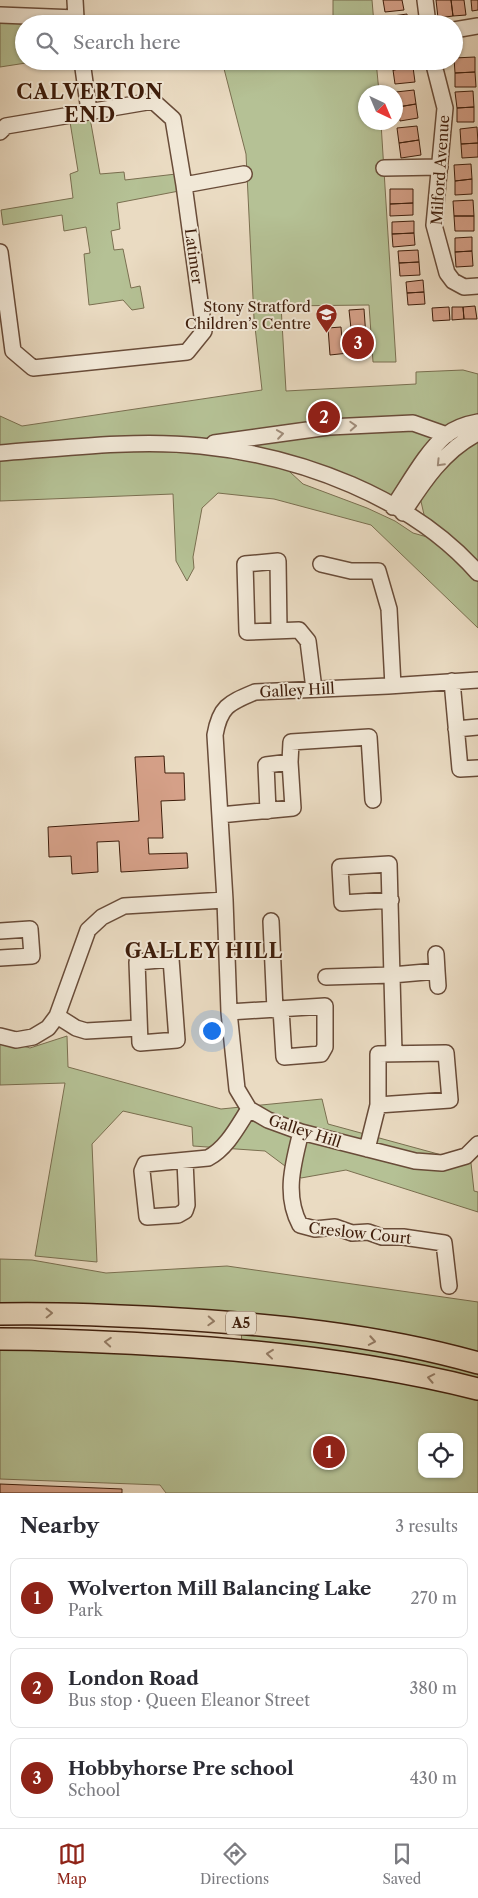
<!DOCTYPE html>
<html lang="en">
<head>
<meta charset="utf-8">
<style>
	:root { --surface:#fff; --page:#f7f7f7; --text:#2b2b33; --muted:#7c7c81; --line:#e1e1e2; --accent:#8f2418 }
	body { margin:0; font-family:"Libre Caslon Text",serif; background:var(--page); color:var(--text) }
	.controls { position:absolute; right:15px; bottom:15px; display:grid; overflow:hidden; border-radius:10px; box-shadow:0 1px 4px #0004 }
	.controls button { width:45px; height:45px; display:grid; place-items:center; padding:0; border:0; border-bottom:1px solid var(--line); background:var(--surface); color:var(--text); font:25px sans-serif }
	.compass { position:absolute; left:358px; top:85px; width:45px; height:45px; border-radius:50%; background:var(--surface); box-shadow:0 1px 4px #0004; rotate:136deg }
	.you { position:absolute; left:211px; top:1030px; width:18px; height:18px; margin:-12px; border:4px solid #fff; border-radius:50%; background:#1a73e8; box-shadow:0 0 0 8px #1a73e833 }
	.badge { display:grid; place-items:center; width:32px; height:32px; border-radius:50%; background:var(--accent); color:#fff; font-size:16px; font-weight:700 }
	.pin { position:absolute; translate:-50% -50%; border:2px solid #fff; box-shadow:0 1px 5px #0006 }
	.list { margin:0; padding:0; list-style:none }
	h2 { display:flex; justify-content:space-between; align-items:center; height:65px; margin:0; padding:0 20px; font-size:21px }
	h2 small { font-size:16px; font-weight:400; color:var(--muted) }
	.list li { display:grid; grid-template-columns:32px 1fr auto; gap:15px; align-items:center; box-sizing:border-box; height:80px; margin:0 10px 10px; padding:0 10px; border:1px solid var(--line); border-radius:10px }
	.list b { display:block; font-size:19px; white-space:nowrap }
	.list p { margin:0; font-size:16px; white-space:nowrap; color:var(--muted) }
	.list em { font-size:16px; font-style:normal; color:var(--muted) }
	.icon { flex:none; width:28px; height:28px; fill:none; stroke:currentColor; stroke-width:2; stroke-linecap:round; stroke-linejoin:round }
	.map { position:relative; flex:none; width:478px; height:1493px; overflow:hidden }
	.search { position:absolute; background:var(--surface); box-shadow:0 1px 4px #0004; left:15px; right:15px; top:15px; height:55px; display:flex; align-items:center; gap:12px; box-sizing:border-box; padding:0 18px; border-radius:28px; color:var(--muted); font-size:19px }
	.sheet { height:335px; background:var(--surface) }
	nav { display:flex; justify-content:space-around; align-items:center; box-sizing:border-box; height:70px; border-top:1px solid var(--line); background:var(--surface); font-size:14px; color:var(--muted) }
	nav a { display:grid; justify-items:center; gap:2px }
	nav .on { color:var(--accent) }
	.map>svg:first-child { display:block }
	.green { fill:#b5c195; stroke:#7a6f50; fill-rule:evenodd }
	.building { fill:#d5a088; stroke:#3e1d0b }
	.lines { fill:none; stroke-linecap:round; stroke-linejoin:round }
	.minor-casing { stroke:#694c39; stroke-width:18 }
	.highway-casing { stroke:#3e1d0b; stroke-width:24 }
	.minor { stroke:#f1e8d7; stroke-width:15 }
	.highway { stroke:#eadbc2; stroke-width:21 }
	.oneway { stroke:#a08d7b }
	.oneway2 { stroke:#947c66 }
	.labels { text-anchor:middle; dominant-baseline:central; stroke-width:4; stroke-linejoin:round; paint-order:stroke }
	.shield { fill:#f1e8d7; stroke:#745a48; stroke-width:1 }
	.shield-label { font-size:14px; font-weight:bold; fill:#3e1d0b }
	.street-label { font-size:15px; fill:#3e1d0b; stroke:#f1e8d7 }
	.poi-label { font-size:15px; fill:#3e1d0b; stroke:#f1e8d7; text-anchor:end }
	.district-label { font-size:20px; font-weight:bold; letter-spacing:1px; fill:#3e1d0b; stroke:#f1e8d7 }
</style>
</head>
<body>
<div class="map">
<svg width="478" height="1493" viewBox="0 0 478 1493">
	<rect width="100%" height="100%" fill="#eadbc2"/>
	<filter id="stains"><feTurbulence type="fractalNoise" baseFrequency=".004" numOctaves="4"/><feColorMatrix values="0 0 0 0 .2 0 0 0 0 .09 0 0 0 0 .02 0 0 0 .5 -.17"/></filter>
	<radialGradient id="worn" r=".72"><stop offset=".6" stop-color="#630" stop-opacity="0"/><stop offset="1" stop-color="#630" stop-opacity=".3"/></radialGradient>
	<path class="green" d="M333 0H372L374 24H301L333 18Z
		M0 15 77 24H24V61H39L0 67Z
		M222 61H376L379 92H366V122L381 123 396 362H373L369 305 281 306 286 391 416 384V372L463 370 478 374V429L464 437 431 462 443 445 452 436 437 426 416 421 396 420 330 423 303 426 254 434 205 445 246 443 326 433 401 429 416 430 436 437 393 497 358 488 301 466 278 461 303 484 367 508 395 521 413 533 445 542 425 519 420 497C434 473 453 452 478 439V628L371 525 274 499 218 493 202 508 193 557 194 568 187 581 176 561 173 494 0 501V416L22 426 262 390 254 318 246 154Z
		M90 118 100 174 124 172 125 180 176 174 179 191 117 203 120 229 111 231 114 250 123 249 131 288 140 286 144 308 132 310 123 300 89 305 84 254 90 253 86 227 64 231 62 215 3 225 1 210 73 198 70 174 78 171 70 122Z
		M67 1036 68 1067 221 1109 322 1099 328 1124 471 1163 474 1191 478 1192V1212L346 1170 301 1178 265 1151 193 1146 192 1127 123 1111 92 1144 97 1262 35 1256 65 1083 0 1085V1039L30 1048Z
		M0 1259 32 1260 106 1273 227 1266 478 1302V1493H166L160 1485 0 1479V1339L242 1351 241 1323 0 1314ZM422 1437H459V1474H422Z"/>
	<path class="building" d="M383 0H402L404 10 385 12Z
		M436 0H451L453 16 438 18Z
		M451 0H464L466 15 453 16Z
		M471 0H478V10L472 11Z
		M407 14 408 24H387L386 17Z
		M475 57V72L455 73 454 58Z
		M392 61H413V67L393 70Z
		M413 67 415 82 395 84 393 70Z
		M475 72 476 87H455V73Z
		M414 90 416 104 398 107 396 92Z
		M473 91 474 107 457 108 455 92Z
		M416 104 418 118 400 121 398 107Z
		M474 107V122H457V108Z
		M417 126 419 140 399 143 397 128Z
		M477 127 478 143 461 144 460 129Z
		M419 140 421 155 401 158 399 143Z
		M478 143V157L462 158 461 144Z
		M471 164 472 179 455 181 454 165Z
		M472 179V194L455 195V181Z
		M390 189H413V203L390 204Z
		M473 200 474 216H454L453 201Z
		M413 203V215L390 216V204Z
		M454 216H474V231H455Z
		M414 221V233L392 234V222Z
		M414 233 415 245 393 247 392 234Z
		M472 237V251L455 252V238Z
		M418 250 419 262 399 263 398 251Z
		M472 251 473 266 456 267 455 252Z
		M419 262 420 275 400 276 399 263Z
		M423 280 424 292 407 293 406 282Z
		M424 292 425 304 408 305 407 293Z
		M475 306 477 319H464L463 307Z
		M449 307 450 320 433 321 432 308Z
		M452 307H463L464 319 452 320Z
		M364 309 367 351 330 355 328 328 341 327 342 339 352 338 349 310Z
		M164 756 165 773H184L185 800 161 801 163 838H148L149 854 187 853 188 868 121 872 119 841 97 842 98 872 72 874 71 856 49 857 48 827 139 821 135 757Z
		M0 1484 122 1489V1493H0Z"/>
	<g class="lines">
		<defs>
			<path id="minor" d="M75 0 76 18
				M425 0 428 24
				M0 15 76 18 77 24
				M454 30 478 26
				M82 61 89 111
				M433 61 445 108 434 225 447 273 453 281 464 287 478 286
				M0 132 6 126 153 101 173 119 184 185 204 331 187 352 33 368 13 351 0 252
				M384 168 440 167
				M184 185 244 174
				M214 443 329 427 413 423 447 435
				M0 453C63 448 138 439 201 446 300 456 411 497 478 573
				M393 507C409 484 425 453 446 435 455 428 467 424 478 422
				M403 513C423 482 444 450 478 433
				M321 564 351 571H378L389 609 393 686
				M279 630 278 561 245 564 247 632 299 630 308 641 314 689
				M478 680 388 686 255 692C229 703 220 706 215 735L225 900 229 1012 237 1089 249 1109 268 1120 301 1132 415 1161 442 1163 466 1156 478 1144
				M452 681 460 769 478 768
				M456 729 478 727
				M268 811 266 765 290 762
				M220 815 293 808 290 762 291 742 369 737 373 800
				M391 900 342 903 340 867 389 864 394 1053
				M271 921 275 1010
				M0 931 30 929 32 956 0 958
				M436 954 437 971
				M171 959 177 1040 140 1043 137 962Z
				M326 977 392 975 437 971 438 986
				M229 1012 325 1006V1047L321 1054 284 1057 281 1009
				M57 1016 76 1028 86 1031 139 1028
				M0 1036 16 1040 33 1037 48 1028 57 1016 88 930 102 917 124 906 225 900
				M301 1132C293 1164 284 1195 300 1225L315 1229 335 1227 352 1233 368 1232 382 1237H403L444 1243 449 1286
				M367 1149 378 1105V1054L446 1053 450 1100 378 1105
				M185 1161 187 1205 185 1211 178 1215 147 1217 142 1171 145 1164 208 1158C227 1148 238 1126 249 1109"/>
			<path id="highway" d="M0 1314C55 1313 109 1315 163 1318 268 1324 376 1334 478 1363
				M0 1339C55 1339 108 1342 163 1345 269 1351 375 1363 478 1389"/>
		</defs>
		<use href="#minor" class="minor-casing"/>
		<use href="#highway" class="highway-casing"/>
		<use href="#minor" class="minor"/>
		<use href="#highway" class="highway"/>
	</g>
	<defs><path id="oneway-chevron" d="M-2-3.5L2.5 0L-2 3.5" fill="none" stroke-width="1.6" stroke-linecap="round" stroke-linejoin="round" transform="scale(1.25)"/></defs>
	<g class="oneway">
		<use href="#oneway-chevron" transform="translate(353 426) rotate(-3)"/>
		<use href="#oneway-chevron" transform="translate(280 434) rotate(-8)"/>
		<use href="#oneway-chevron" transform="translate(440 463) rotate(134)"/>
	</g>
	<g class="oneway2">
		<use href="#oneway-chevron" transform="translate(49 1313) rotate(-1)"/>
		<use href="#oneway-chevron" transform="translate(211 1321) rotate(3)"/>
		<use href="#oneway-chevron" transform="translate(372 1341) rotate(10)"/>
		<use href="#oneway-chevron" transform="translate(108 1342) rotate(-176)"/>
		<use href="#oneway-chevron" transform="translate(270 1354) rotate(-174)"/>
		<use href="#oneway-chevron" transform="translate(431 1378) rotate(-169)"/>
	</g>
	<defs>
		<symbol id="school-pin" viewBox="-11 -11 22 30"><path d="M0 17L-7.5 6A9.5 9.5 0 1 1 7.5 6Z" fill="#8f2418" stroke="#f1e8d7"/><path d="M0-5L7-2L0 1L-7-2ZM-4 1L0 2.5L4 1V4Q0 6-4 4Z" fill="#fff"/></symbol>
	</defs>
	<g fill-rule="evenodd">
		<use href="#school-pin" x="314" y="302" width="25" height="34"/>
	</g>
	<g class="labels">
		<rect class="shield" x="226" y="1311.5" width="30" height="23" rx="4"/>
		<g class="shield-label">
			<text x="241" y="1323">A5</text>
		</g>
		<g class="street-label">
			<text transform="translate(440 170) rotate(-86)">Milford Avenue</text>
			<text transform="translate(194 256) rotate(82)">Latimer</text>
			<text transform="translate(297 690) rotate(-3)">Galley Hill</text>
			<text transform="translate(305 1131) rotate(18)">Galley Hill</text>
			<text transform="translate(360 1233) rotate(6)">Creslow Court</text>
		</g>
		<g class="poi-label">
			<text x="311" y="306">Stony Stratford<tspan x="311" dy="17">Children’s Centre</tspan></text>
		</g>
		<g class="district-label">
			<text x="90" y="92">CALVERTON<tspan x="90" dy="23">END</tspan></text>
			<text x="204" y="951">GALLEY HILL</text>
		</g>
	</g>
	<rect width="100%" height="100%" filter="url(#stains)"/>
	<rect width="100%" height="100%" fill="url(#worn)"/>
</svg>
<div class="controls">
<button><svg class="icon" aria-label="locate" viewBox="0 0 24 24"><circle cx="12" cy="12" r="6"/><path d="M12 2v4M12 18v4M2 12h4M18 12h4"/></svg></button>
</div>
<svg class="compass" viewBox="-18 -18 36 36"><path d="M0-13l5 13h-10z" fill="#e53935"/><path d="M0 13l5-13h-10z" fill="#7c7c81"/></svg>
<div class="you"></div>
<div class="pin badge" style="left:329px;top:1452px">1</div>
<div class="pin badge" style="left:324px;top:417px">2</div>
<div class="pin badge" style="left:358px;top:343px">3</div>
<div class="search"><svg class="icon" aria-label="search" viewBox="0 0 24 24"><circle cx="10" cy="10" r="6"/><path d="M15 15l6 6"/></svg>Search here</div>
</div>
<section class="sheet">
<h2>Nearby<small>3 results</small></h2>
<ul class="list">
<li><span class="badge">1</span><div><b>Wolverton Mill Balancing Lake</b><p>Park</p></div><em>270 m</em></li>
<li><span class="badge">2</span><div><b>London Road</b><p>Bus stop · Queen Eleanor Street</p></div><em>380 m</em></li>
<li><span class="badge">3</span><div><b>Hobbyhorse Pre school</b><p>School</p></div><em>430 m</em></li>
</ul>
</section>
<nav>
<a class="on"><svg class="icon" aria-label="map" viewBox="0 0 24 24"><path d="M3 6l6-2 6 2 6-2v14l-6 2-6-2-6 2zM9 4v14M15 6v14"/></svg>Map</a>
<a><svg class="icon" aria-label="directions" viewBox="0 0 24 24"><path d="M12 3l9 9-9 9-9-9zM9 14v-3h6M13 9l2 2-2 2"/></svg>Directions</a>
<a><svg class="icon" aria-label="saved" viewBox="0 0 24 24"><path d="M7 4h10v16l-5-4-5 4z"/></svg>Saved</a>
</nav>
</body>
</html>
